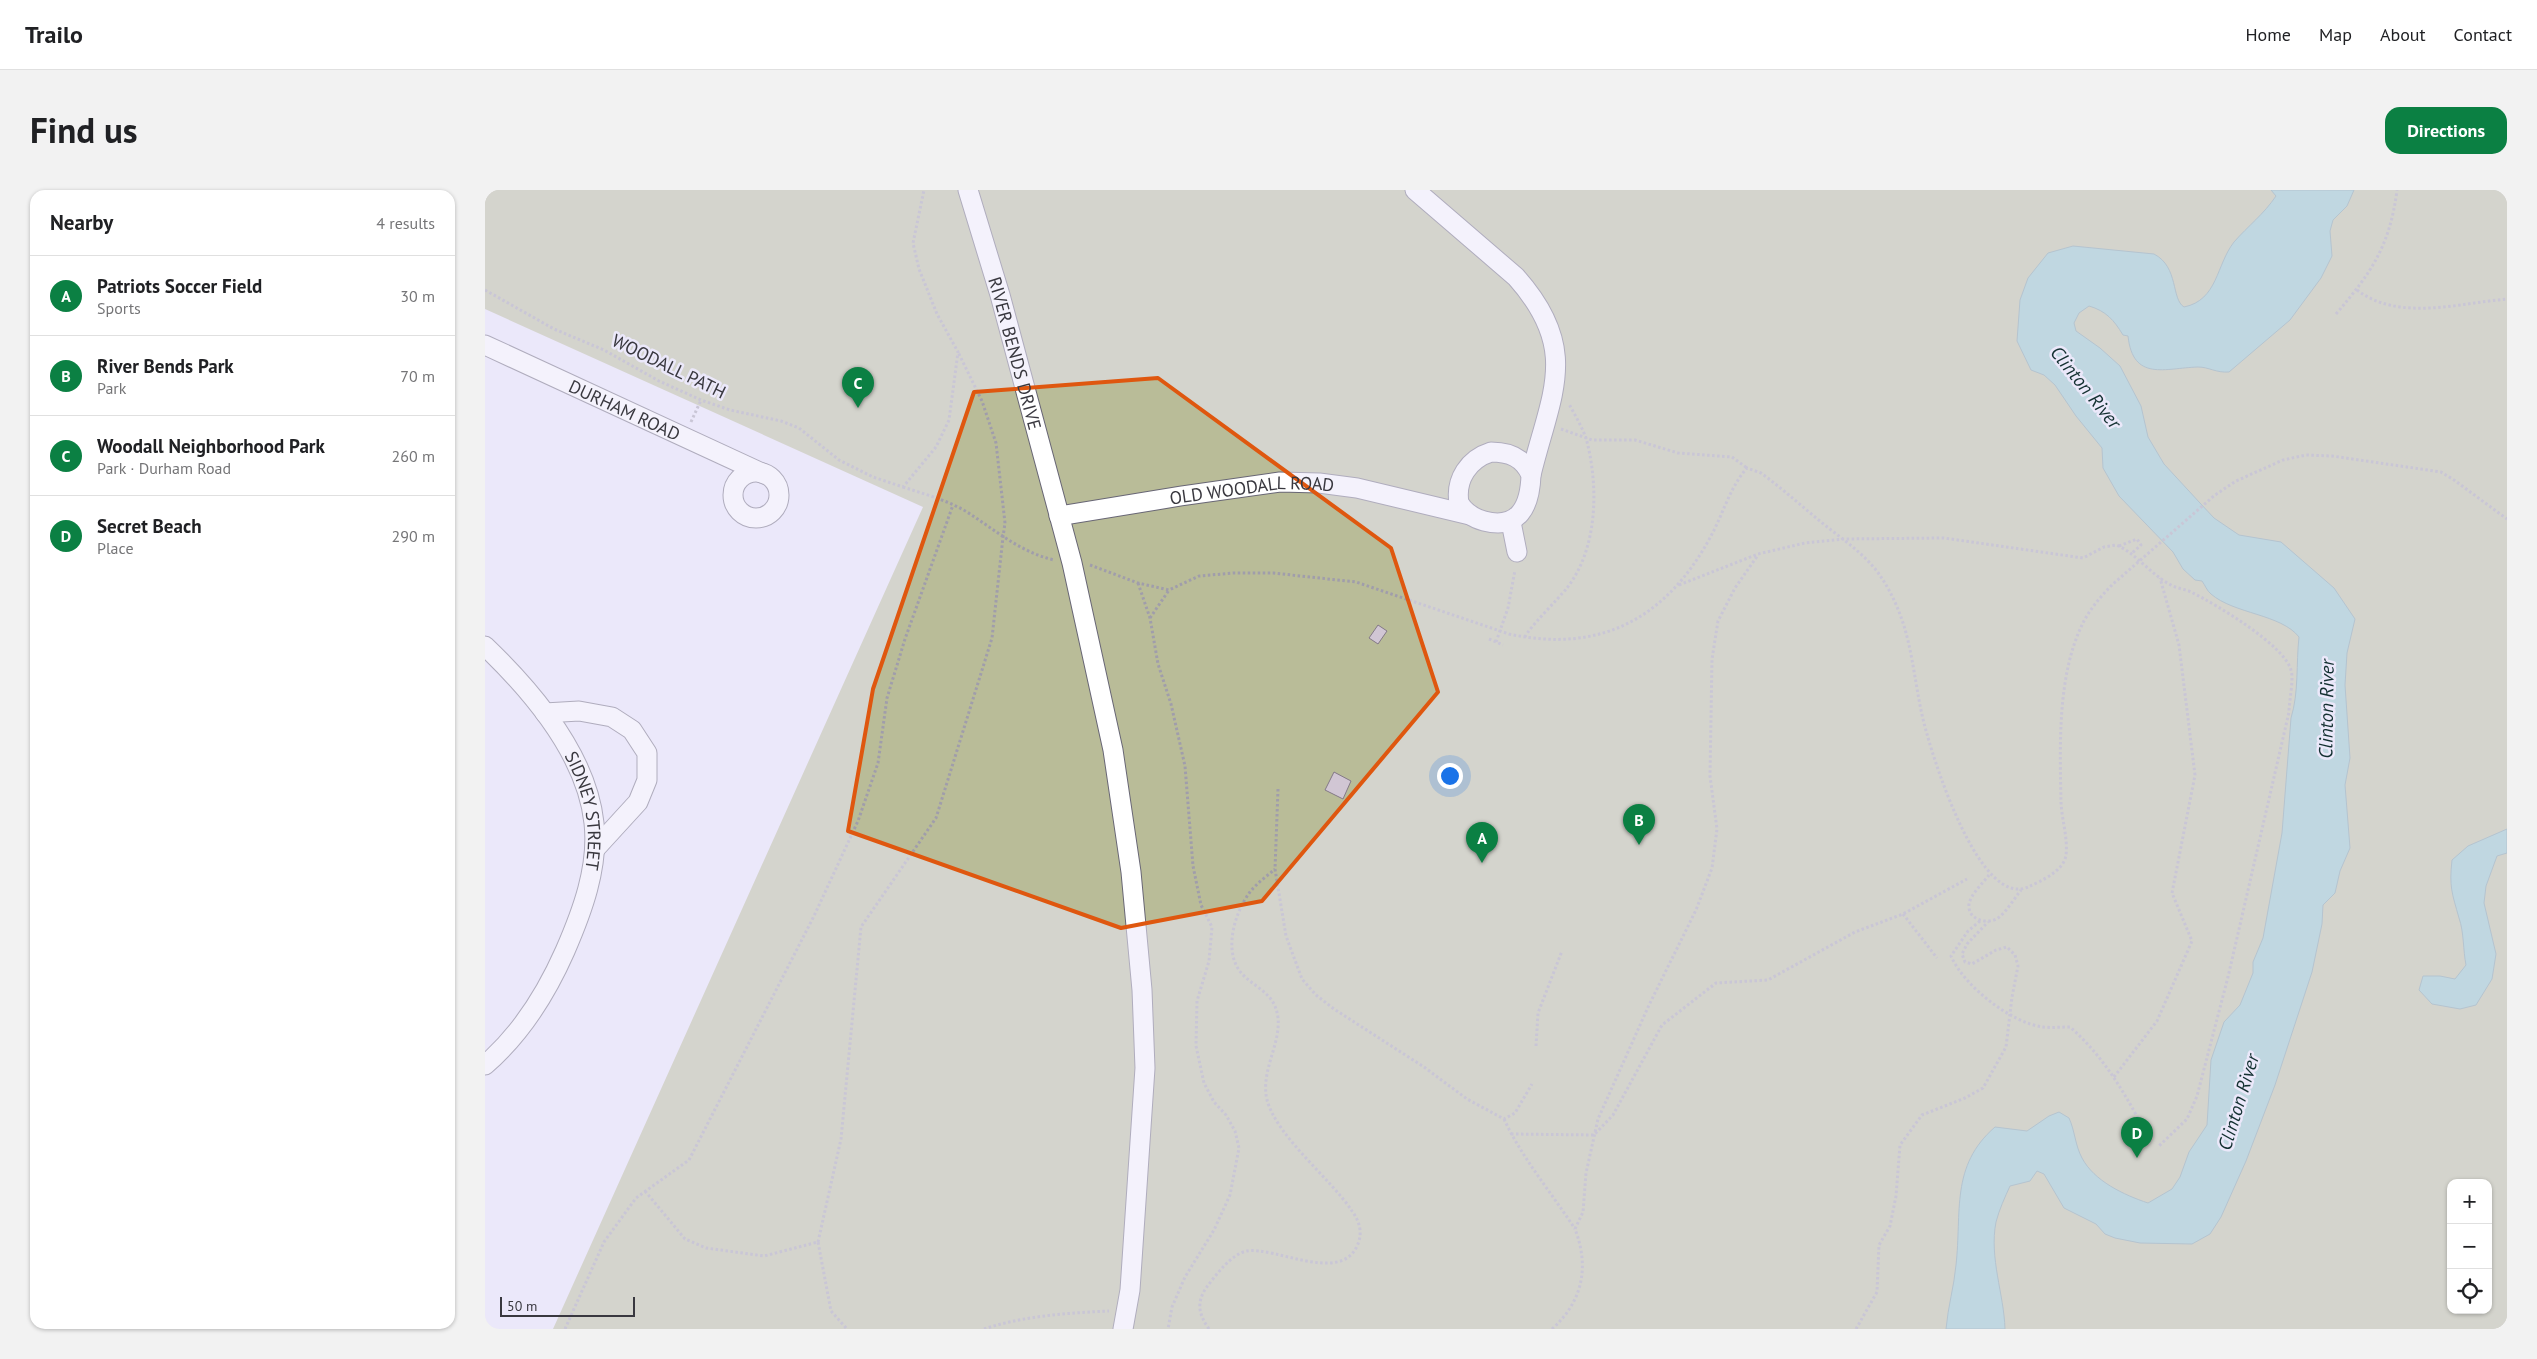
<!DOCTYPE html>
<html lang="en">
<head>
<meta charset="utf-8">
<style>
	:root { --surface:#fff; --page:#f2f2f2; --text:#202124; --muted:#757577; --line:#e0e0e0; --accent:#0b8043 }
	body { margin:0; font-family:"PT Sans",sans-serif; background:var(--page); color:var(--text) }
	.controls { position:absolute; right:15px; bottom:15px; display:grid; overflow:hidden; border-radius:10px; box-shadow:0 1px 4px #0004 }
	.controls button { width:45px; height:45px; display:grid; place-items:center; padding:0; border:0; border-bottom:1px solid var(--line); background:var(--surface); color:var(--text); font:25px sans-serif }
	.scale { position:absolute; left:15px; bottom:12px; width:135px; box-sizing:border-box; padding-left:5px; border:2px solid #39383f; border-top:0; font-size:14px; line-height:18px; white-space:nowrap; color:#39383f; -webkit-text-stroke:4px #ebe8fa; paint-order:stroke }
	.you { position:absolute; left:964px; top:585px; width:18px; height:18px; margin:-12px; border:4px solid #fff; border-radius:50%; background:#1a73e8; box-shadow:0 0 0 8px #1a73e833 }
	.badge { display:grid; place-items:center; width:32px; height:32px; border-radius:50%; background:var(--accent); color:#fff; font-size:16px; font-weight:700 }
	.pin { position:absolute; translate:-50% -41px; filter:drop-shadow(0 1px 2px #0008) }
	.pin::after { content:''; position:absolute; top:26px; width:18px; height:15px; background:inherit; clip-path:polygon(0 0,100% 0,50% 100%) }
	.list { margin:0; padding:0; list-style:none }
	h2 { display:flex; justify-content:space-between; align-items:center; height:65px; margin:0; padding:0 20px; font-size:21px }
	h2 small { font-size:16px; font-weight:400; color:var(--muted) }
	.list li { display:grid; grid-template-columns:32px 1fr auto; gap:15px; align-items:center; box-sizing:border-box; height:80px; padding:0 20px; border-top:1px solid var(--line) }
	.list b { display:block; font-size:19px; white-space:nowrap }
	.list p { margin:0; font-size:16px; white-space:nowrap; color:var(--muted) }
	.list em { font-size:16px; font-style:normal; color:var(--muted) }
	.icon { flex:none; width:28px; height:28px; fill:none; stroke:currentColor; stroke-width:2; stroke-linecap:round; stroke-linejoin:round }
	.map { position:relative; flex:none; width:2022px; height:1139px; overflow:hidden; border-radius:15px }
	header { display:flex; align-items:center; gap:30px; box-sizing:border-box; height:70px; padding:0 25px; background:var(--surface); border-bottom:1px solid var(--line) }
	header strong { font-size:24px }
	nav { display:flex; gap:28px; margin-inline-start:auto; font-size:18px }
	.intro { display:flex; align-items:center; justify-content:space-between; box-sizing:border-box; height:120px; padding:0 30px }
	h1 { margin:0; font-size:35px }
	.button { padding:12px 22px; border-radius:15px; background:var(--accent); color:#fff; font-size:18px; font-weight:700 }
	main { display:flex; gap:30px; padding:0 30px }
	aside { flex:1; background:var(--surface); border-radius:15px; box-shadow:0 1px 4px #0004 }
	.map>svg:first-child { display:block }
	.green { fill:#b9bc98; fill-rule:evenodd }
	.water { fill:#8cc3c4; stroke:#73999c }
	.building { fill:#d1c6d4; stroke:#847987 }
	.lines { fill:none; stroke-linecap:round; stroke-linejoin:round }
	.minor-casing { stroke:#686675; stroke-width:21 }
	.path { stroke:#a09dab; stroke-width:3; stroke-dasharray:2.5 2.5; stroke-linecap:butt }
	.minor { stroke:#fff; stroke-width:19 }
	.marked { fill:none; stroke:#df570f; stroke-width:4; stroke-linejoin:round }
	.labels { text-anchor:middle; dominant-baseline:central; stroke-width:5; stroke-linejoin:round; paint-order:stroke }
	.street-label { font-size:18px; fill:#39383f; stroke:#ebe8fa }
	.water-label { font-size:19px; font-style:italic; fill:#133031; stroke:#ebe8fa }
</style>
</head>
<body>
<header>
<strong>Trailo</strong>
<nav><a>Home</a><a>Map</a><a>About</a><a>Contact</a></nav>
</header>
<div class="intro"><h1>Find us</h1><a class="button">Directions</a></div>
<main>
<aside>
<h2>Nearby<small>4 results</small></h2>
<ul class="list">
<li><span class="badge">A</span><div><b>Patriots Soccer Field</b><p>Sports</p></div><em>30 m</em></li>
<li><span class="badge">B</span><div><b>River Bends Park</b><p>Park</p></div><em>70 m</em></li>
<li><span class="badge">C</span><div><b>Woodall Neighborhood Park</b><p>Park · Durham Road</p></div><em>260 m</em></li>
<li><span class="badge">D</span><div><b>Secret Beach</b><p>Place</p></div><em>290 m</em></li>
</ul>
</aside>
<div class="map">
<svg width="2022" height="1139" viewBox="0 0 2022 1139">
	<rect width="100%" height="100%" fill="#ebe8fa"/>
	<path class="green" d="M0 0H2022V1139H68L438 317 0 119ZM1966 993H2003V1120H1966Z"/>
	<path class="water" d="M1786 0H1869L1862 16 1848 30 1845 41 1847 66 1836 88 1805 130 1744 182C1731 183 1724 177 1713 177 1680 178 1648 192 1643 146L1638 145C1629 130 1621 121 1604 116L1594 123 1589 133 1591 141 1615 158 1635 176 1656 216 1663 247 1679 274 1715 313 1729 328 1754 345 1796 352 1849 398 1870 429 1862 463 1860 495 1865 568 1860 595 1865 658 1855 681 1850 703 1838 715 1837 734 1827 782 1790 895 1761 971 1736 1027 1725 1044 1707 1054 1655 1053 1630 1048 1620 1044 1611 1034 1579 1018 1559 984 1552 981 1545 991 1525 996C1520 1007 1514 1020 1511 1032 1504 1068 1519 1104 1520 1139H1461C1463 1116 1469 1097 1471 1075 1477 1022 1465 976 1510 937L1542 941 1564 926 1574 922 1584 928C1590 941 1590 955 1597 968 1609 991 1639 1005 1663 1013L1687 999 1695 987 1704 962 1722 935 1726 870 1739 832 1755 815 1768 783V772L1778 748 1797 643 1806 528C1814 502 1811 474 1814 447 1796 424 1749 424 1726 404 1722 401 1720 395 1717 391L1710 390 1698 379 1688 362 1634 306 1618 278 1617 258 1591 226 1570 195 1559 185 1546 180 1532 151 1535 110 1543 88 1563 63 1588 56 1669 64C1694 77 1686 109 1699 117 1733 110 1731 75 1749 52 1763 36 1779 24 1791 6Z
		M2022 639V663L2012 666 2001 696 1999 713 2011 764 2007 789 1991 815 1975 819 1947 814 1934 800 1938 786H1955L1970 789 1981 775C1978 760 1979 742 1974 728 1967 703 1964 697 1967 670L1983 656Z"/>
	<path class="building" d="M893 435 902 441 893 454 884 448Z
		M849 582 866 591 858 609 840 600Z"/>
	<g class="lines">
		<defs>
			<g id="minor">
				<path id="s1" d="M483 0 515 105 587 373 628 560 646 682 657 800 660 878 645 1100 638 1139"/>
				<path d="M930 0 1031 87C1096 160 1066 203 1046 285"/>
				<path id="s2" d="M0 155 279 284"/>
				<path d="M1006 262C1024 262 1038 267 1046 285 1045 316 1034 340 999 331 988 328 980 323 974 313 970 289 984 269 1006 262Z"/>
				<circle cx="271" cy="305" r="23"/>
				<path id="s3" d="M574 326 696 306 795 292 834 293 872 298 985 325"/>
				<path d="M1026 332 1032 362"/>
				<path id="s4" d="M0 456C47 501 102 566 109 633 114 677 97 722 80 761 61 804 36 844 0 875"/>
				<path d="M60 523 94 521 127 527 147 540 162 563V590L153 612 110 659"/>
			</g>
		</defs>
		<use href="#minor" class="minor-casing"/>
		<path class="path" d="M0 100 69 139 119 160 174 191 216 210 245 220 296 231 314 238 354 270 388 287 418 297 451 257 464 230 473 162 452 124 434 79 428 53 439 0
			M1872 100C1914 132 1974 113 2022 109
			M1851 124C1887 82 1905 55 1912 0
			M206 232 216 210
			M1076 239 1107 250H1150L1193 263 1247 267 1262 278
			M418 297C439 304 462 310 482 322 510 340 535 362 569 370
			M1634 356 1652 349 1656 355 1646 364
			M605 375 653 393 684 400 714 386 749 383H788L871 392 1024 444C1116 464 1182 428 1226 346 1238 324 1245 297 1262 278L1276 283C1302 302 1325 324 1350 343 1367 356 1385 370 1396 387 1407 403 1416 424 1421 443 1430 476 1432 511 1442 544 1451 577 1496 718 1543 697 1556 691 1579 681 1581 665 1583 649 1577 630 1576 613 1575 557 1572 487 1597 435 1604 420 1616 406 1628 394L1730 305 1751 291 1798 270 1821 265 1847 266 1956 282 1969 290 2022 329
			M653 393 665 428 673 474 686 514 700 576 708 676 716 715 727 737 724 771 712 811 711 856 719 893 729 912 741 925 750 941 754 958 745 1005 729 1040 700 1087 687 1117 683 1139
			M1194 395 1273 364 1320 353 1358 349 1459 348 1598 368 1619 357 1631 355C1650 362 1666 385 1686 395 1693 399 1701 399 1708 403 1732 415 1799 455 1806 480 1809 489 1804 512 1804 522L1743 787 1712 906 1702 929 1674 956
			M665 428 684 400
			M1040 447C1043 439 1073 409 1082 398 1113 358 1114 296 1101 248 1097 237 1090 225 1084 214
			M1004 449 1018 455
			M1011 452 1023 418 1030 380
			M793 599 790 679 801 746 817 789 831 805 849 819 939 877 982 909 1019 929 1030 923 1047 894
			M1504 685C1498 693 1486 704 1484 714 1482 730 1503 735 1513 728 1522 721 1529 709 1536 700
			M1418 724 1452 768
			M1495 731 1483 741 1466 766C1479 796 1526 833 1558 837 1567 838 1576 837 1585 837 1616 864 1637 898 1656 934
			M1051 856 1053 823 1077 761
			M1629 887 1672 831 1707 751 1687 703 1710 585 1694 455 1675 388
			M1019 929C1037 968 1066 1002 1090 1039
			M1026 944 1109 945 1128 925 1177 835 1231 793 1283 790 1370 742 1418 724 1482 689
			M160 1001 200 1049 221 1058 279 1066 333 1052 346 1121 362 1139
			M333 1052 356 949 376 737 451 628 507 448 518 347 520 333 511 253 497 211 473 162
			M80 1139 119 1052 151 1008 204 970 329 726 373 631 393 573 402 508 420 449 468 315
			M499 1139C538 1126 582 1123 624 1121
			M724 1139C714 1125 711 1113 721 1098 731 1085 746 1064 762 1061 789 1056 855 1094 872 1056 878 1044 875 1032 867 1021 846 989 792 947 782 910 774 876 804 845 789 814 782 800 763 793 754 780 739 758 750 722 765 702 772 693 782 686 790 679
			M1067 1139C1097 1112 1105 1078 1090 1039L1098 1022 1101 983 1113 929 1164 815 1211 720 1227 678 1232 639 1225 586 1227 469 1233 431 1250 398 1273 365
			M1371 1139 1392 1102 1394 1055 1405 1036 1411 1006 1415 955 1437 925 1480 908 1498 898 1521 857 1527 807 1533 776 1530 765 1522 757 1511 760 1487 774 1480 772 1477 764 1482 754 1503 732"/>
		<use href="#minor" class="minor"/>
	</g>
	<path d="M0 0H2022V1139H0ZM673 188 906 358 953 502 777 711 636 738 363 641 388 499 489 202Z" fill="#ebe8fa" fill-opacity=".55" fill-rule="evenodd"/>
	<path class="marked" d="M673 188 906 358 953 502 777 711 636 738 363 641 388 499 489 202Z"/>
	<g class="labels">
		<g class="street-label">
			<text stroke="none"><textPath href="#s1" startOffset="170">RIVER BENDS DRIVE</textPath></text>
			<text transform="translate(184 176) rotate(26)">WOODALL PATH</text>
			<text stroke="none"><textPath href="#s2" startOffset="154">DURHAM ROAD</textPath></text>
			<text stroke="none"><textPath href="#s3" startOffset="195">OLD WOODALL ROAD</textPath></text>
			<text stroke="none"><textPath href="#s4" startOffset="198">SIDNEY STREET</textPath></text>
		</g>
		<g class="water-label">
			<text transform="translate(1601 197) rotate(51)">Clinton River</text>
			<text transform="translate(1841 519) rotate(-89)">Clinton River</text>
			<text transform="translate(1753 912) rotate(-73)">Clinton River</text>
		</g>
	</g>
</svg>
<div class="controls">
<button>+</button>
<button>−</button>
<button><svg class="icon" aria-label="locate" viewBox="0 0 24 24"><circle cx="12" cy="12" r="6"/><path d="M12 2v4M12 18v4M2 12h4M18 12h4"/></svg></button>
</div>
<div class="scale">50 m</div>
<div class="you"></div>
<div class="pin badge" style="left:997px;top:673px">A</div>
<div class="pin badge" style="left:1154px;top:655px">B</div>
<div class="pin badge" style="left:373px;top:218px">C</div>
<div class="pin badge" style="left:1652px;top:968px">D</div>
</div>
</main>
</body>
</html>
